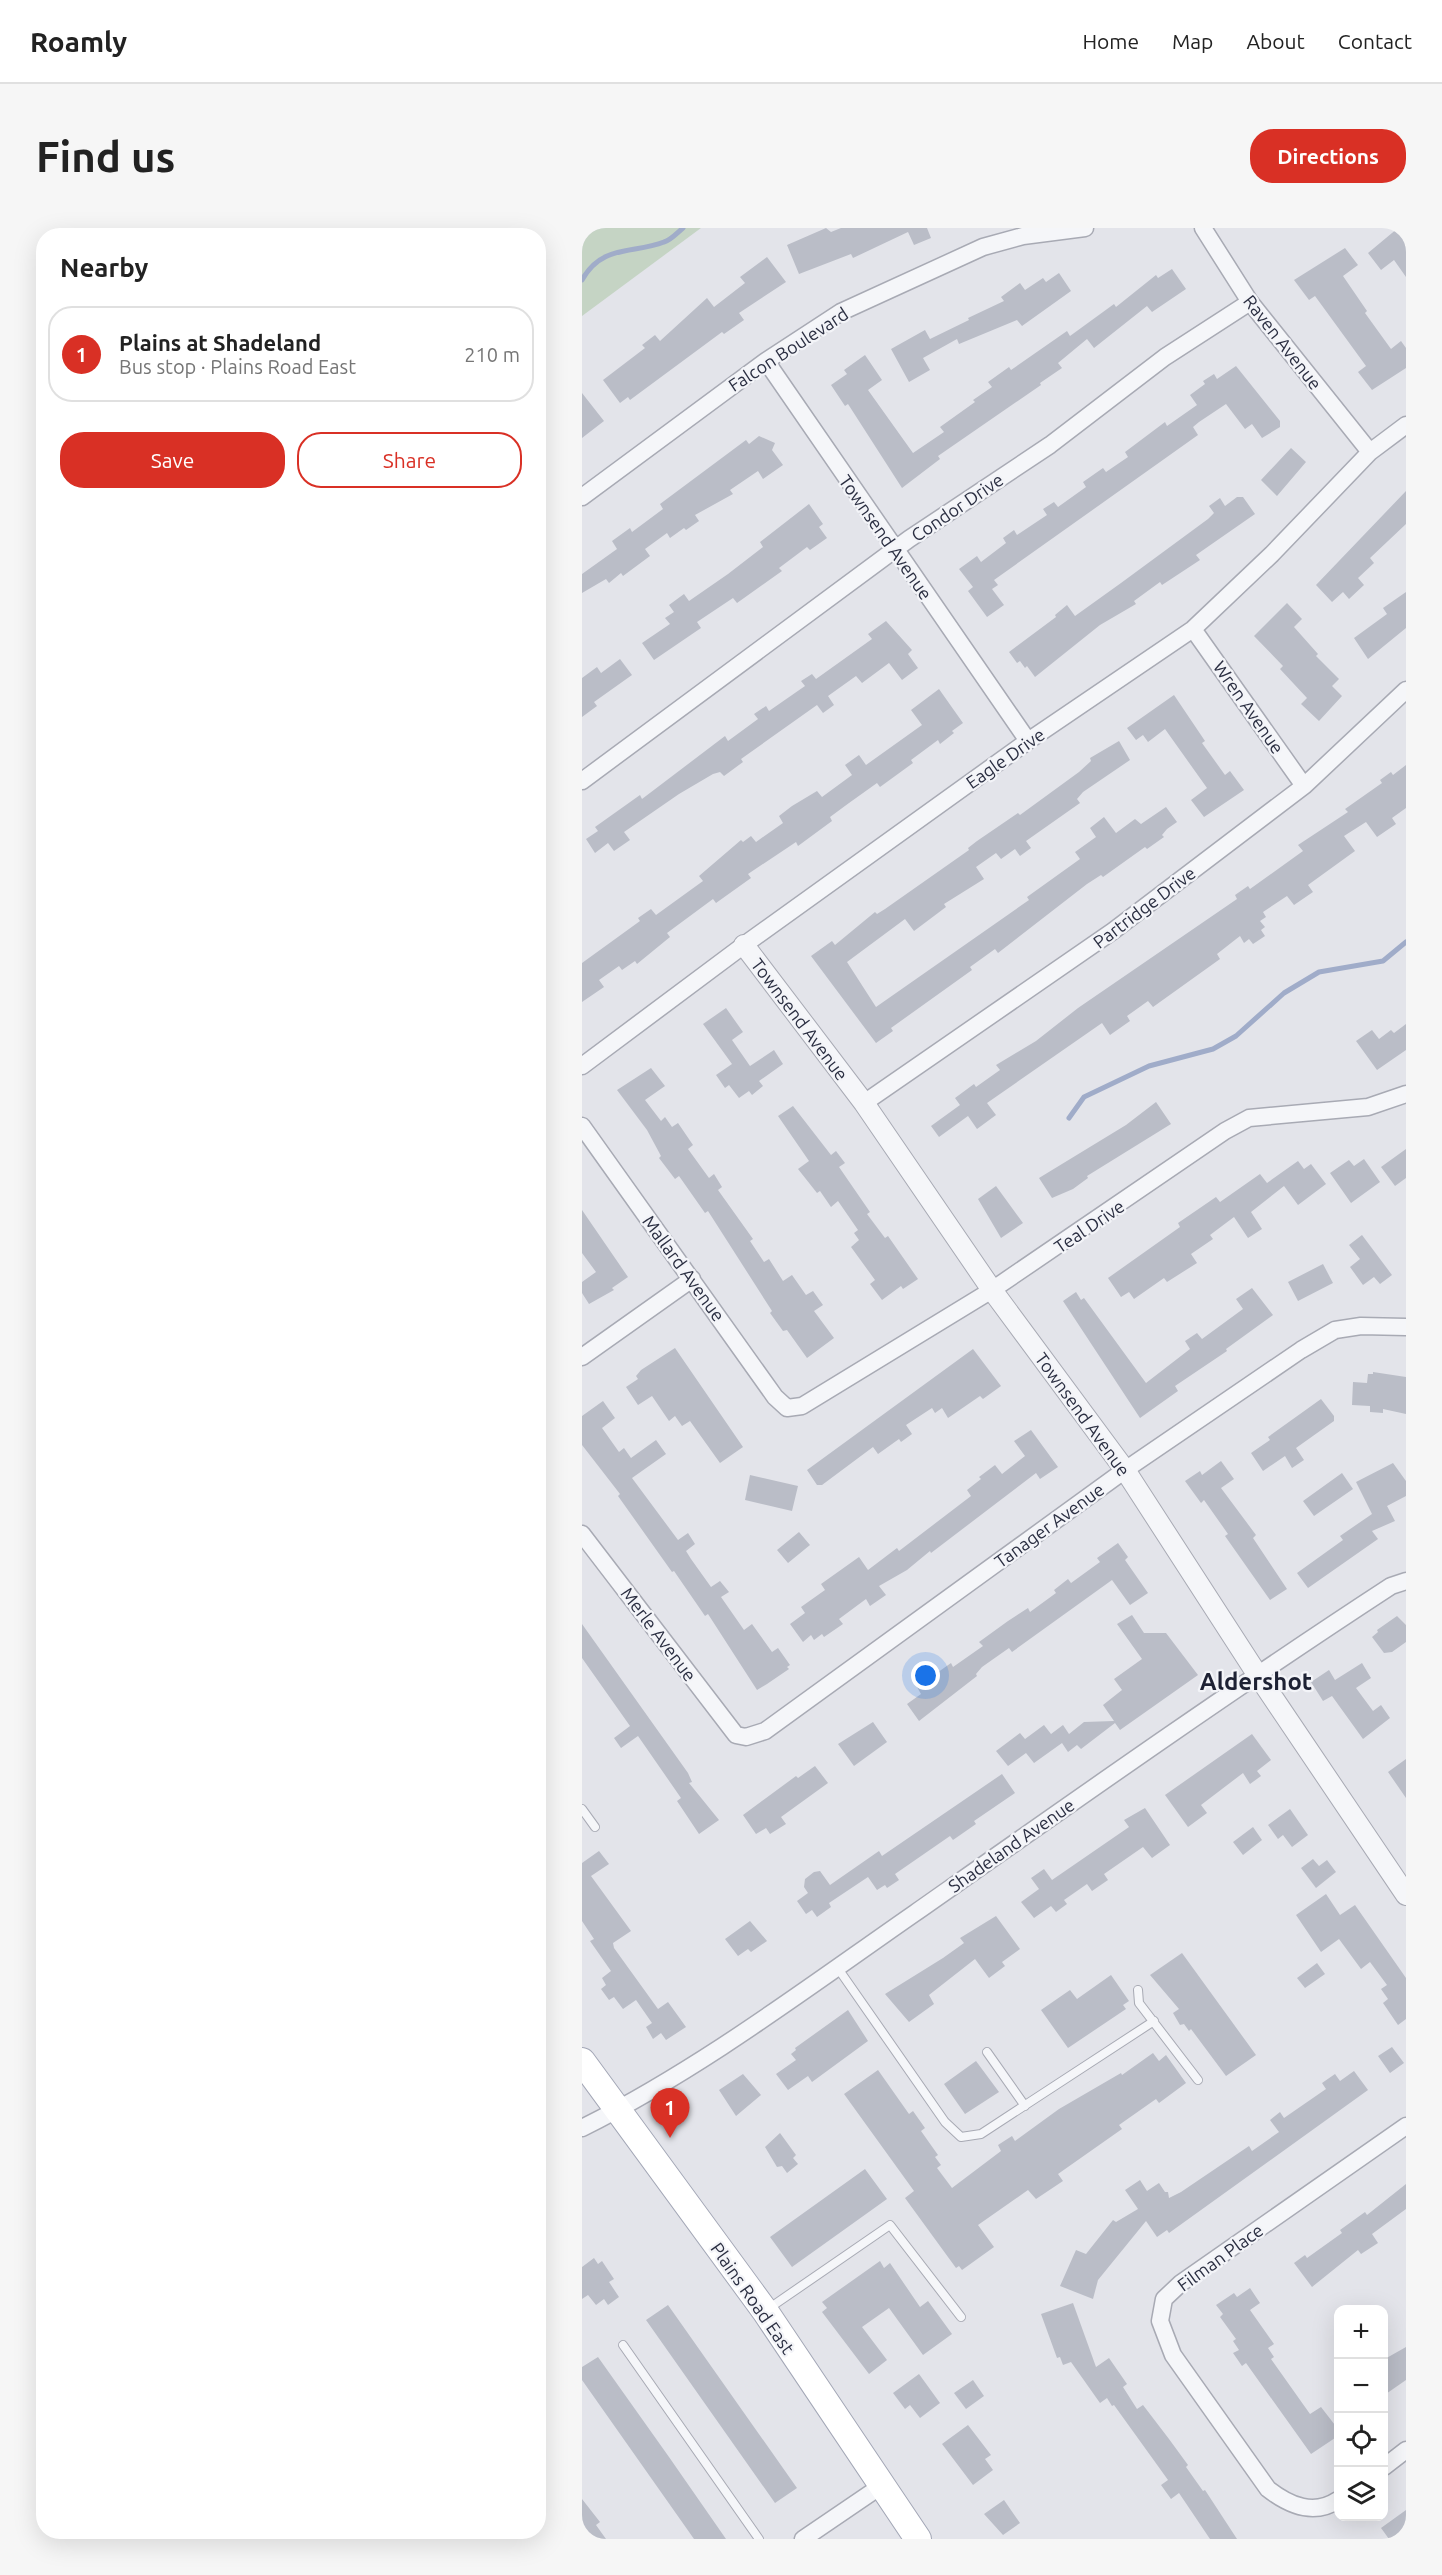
<!DOCTYPE html>
<html lang="en">
<head>
<meta charset="utf-8">
<style>
	:root { --surface:#fff; --page:#f6f6f6; --text:#222; --muted:#767676; --line:#e0e0e0; --accent:#d93025 }
	body { margin:0; font-family:Ubuntu,sans-serif; background:var(--page); color:var(--text) }
	.controls { position:absolute; right:18px; bottom:18px; display:grid; overflow:hidden; border-radius:12px; box-shadow:0 6px 24px #0002 }
	.controls button { width:54px; height:54px; display:grid; place-items:center; padding:0; border:0; border-bottom:2px solid var(--line); background:var(--surface); color:var(--text); font:30px sans-serif }
	.you { position:absolute; left:344px; top:1448px; width:21px; height:21px; margin:-15px; border:4px solid #fff; border-radius:50%; background:#1a73e8; box-shadow:0 0 0 9px #1a73e833 }
	.badge { display:grid; place-items:center; width:39px; height:39px; border-radius:50%; background:var(--accent); color:#fff; font-size:20px; font-weight:700 }
	.pin { position:absolute; translate:-50% -50px; filter:drop-shadow(0 2px 3px #0008) }
	.pin::after { content:''; position:absolute; top:32px; width:21px; height:18px; background:inherit; clip-path:polygon(0 0,100% 0,50% 100%) }
	.list { margin:0; padding:0; list-style:none }
	h2 { display:flex; justify-content:space-between; align-items:center; height:78px; margin:0; padding:0 24px; font-size:26px }
	h2 small { font-size:20px; font-weight:400; color:var(--muted) }
	.list li { display:grid; grid-template-columns:39px 1fr auto; gap:18px; align-items:center; box-sizing:border-box; height:96px; margin:0 12px 12px; padding:0 12px; border:2px solid var(--line); border-radius:24px }
	.list b { display:block; font-size:22px; white-space:nowrap }
	.list p { margin:0; font-size:20px; white-space:nowrap; color:var(--muted) }
	.list em { font-size:20px; font-style:normal; color:var(--muted) }
	.actions { display:flex; gap:12px; padding:18px 24px }
	.actions a { flex:1; padding:14px 0; border:2px solid var(--accent); border-radius:24px; text-align:center; font-size:21px; color:var(--accent) }
	.actions .main { background:var(--accent); color:#fff }
	.icon { flex:none; width:33px; height:33px; fill:none; stroke:currentColor; stroke-width:2; stroke-linecap:round; stroke-linejoin:round }
	.map { position:relative; flex:none; width:824px; height:2311px; overflow:hidden; border-radius:24px }
	header { display:flex; align-items:center; gap:36px; box-sizing:border-box; height:84px; padding:0 30px; background:var(--surface); border-bottom:2px solid var(--line) }
	header strong { font-size:28px }
	nav { display:flex; gap:33px; margin-inline-start:auto; font-size:21px }
	.intro { display:flex; align-items:center; justify-content:space-between; box-sizing:border-box; height:144px; padding:0 36px }
	h1 { margin:0; font-size:42px }
	.button { padding:15px 27px; border-radius:24px; background:var(--accent); color:#fff; font-size:21px; font-weight:700 }
	main { display:flex; gap:36px; padding:0 36px }
	aside { flex:1; background:var(--surface); border-radius:24px; box-shadow:0 6px 24px #0002 }
	.map>svg:first-child { display:block }
	.green { fill:#c5d4c4 }
	.lines { fill:none; stroke-linecap:round; stroke-linejoin:round }
	.stream { stroke:#a0acc9; stroke-width:5 }
	.building { fill:#babdc7 }
	.service-casing { stroke:#a8aab4; stroke-width:10 }
	.minor-casing { stroke:#a8aab4; stroke-width:19 }
	.tertiary-casing { stroke:#a8aab4; stroke-width:22 }
	.primary-casing { stroke:#a3a7b6; stroke-width:28 }
	.service { stroke:#f5f6f9; stroke-width:8 }
	.minor { stroke:#f5f6f9; stroke-width:16 }
	.tertiary { stroke:#f5f6f9; stroke-width:20 }
	.primary { stroke:#fff; stroke-width:26 }
	.labels { text-anchor:middle; dominant-baseline:central; stroke-width:4.5; stroke-linejoin:round; paint-order:stroke }
	.street-label { font-size:18px; fill:#2b2f42; stroke:#f3f4f8 }
	.district-label { font-size:24px; font-weight:bold; fill:#1d2133; stroke:#f3f4f8 }
</style>
</head>
<body>
<header>
<strong>Roamly</strong>
<nav><a>Home</a><a>Map</a><a>About</a><a>Contact</a></nav>
</header>
<div class="intro"><h1>Find us</h1><a class="button">Directions</a></div>
<main>
<aside>
<h2>Nearby<small></small></h2>
<ul class="list">
<li><span class="badge">1</span><div><b>Plains at Shadeland</b><p>Bus stop · Plains Road East</p></div><em>210 m</em></li>
</ul>
<div class="actions"><a class="main">Save</a><a>Share</a></div>
</aside>
<div class="map">
<svg width="824" height="2311" viewBox="0 0 824 2311">
	<rect width="100%" height="100%" fill="#e3e4ea"/>
	<path class="green" d="M0 0H119L0 88Z"/>
	<g class="lines">
		<path class="stream" d="M0 52C20 16 51 26 82 14 89 12 96 4 101 0
			M487 890 502 869 567 838 631 821 654 808 702 765 737 744 801 733 824 714"/>
	</g>
	<path class="building" d="M244 0 249 4 259 0H345L349 10 332 17 326 4 271 30 269 26 217 46 205 17Z
		M816 0H824V49L812 32 799 42 786 25Z
		M763 20 776 37 761 48 785 83 783 85 809 121 819 113 824 120V140L790 162 776 144 784 138 733 68 727 72 712 52Z
		M185 29 204 54 157 85 162 92 142 106 140 104 48 172 46 169 38 175 21 152 63 120 60 117 73 107 78 113 125 70 132 79 163 55 158 49Z
		M590 41 604 61 570 84 565 78 512 120 505 111 476 135 480 140 458 155 459 157 356 228 358 231 320 260 266 176 263 178 249 157 265 146 262 142 283 127 300 152 286 162 331 225 362 204 358 199 393 174 391 172 410 159 406 154 427 139 429 142 485 103 488 108 532 76 534 79 574 47 576 50Z
		M477 45 489 63 440 98 435 92 377 116 375 111 341 130 348 142 327 154 309 121 343 102 348 111 387 92 386 90 422 73 419 69 438 55 443 62 461 50 464 54Z
		M654 138 698 193V199L680 210 670 196 663 201 644 176 617 194 611 199 616 207 412 352 416 357 410 361 422 377 405 389 386 363 391 359 377 341 395 328 399 334 424 315 421 310 432 302 435 307 465 287 461 281 472 274 476 279 504 259 501 254 521 240 524 244 546 229 543 224 583 194 585 198 615 177 608 167 623 156 621 153 632 146 635 151Z
		M0 165 22 193 0 210Z
		M177 208 193 215 190 222 201 237 181 251 176 243 148 262 151 266 113 287 117 293 104 302 102 300 88 310 85 305 63 321 68 328 41 348 39 345 27 355 24 351 0 365V346L35 321 30 313 48 300 50 304 81 281 78 276 164 212 167 216Z
		M709 220 724 234 695 268 679 252Z
		M824 263V296L788 330 792 335 776 350 782 357 767 371 761 364 750 374 734 357Z
		M655 269H661L673 286 614 327 618 332 580 357 578 354 552 373 554 376 518 397 453 449 445 438 443 440 438 433 435 435 427 424 474 389 473 387 485 377 493 388 539 355 626 291 632 285 627 278 638 270 643 278Z
		M227 276 241 296 237 299 245 310 228 322 225 319 197 340 200 343 155 375 151 370 115 394 119 400 72 432 60 415 88 396 83 390 92 384 87 377 102 366 107 373 146 346 181 319 178 314Z
		M824 364V400L786 431 772 410 805 386 801 380Z
		M705 375 720 391 712 399 736 426 734 428 757 451 750 458 760 468 737 493 719 476 725 470 698 441 701 438 672 408Z
		M304 393 330 422 326 426 336 440 320 452 307 435 280 455 274 448 246 468 252 477 241 485 235 477 159 531 161 534 142 548 138 544 131 546 97 566 42 604 48 612 32 623 26 615 13 625 4 611 16 603 13 599 58 567 60 571 143 508 146 513 176 491 172 486 184 478 187 483 223 458 219 453 230 446 234 451 290 411 286 406Z
		M38 431 50 447 12 474 15 478 0 489V450L15 439 19 445Z
		M357 461 381 495 370 503 372 505 358 516 356 512 329 532 331 535 298 559 295 555 267 575 248 589 250 593 216 618 214 614 166 646 169 650 134 675 131 671 85 705 88 709 55 736 53 733 40 742 37 738 17 752 22 759 0 774V735L58 693 56 690 69 681 74 687 121 653 117 648 159 612 161 614 169 608 174 614 201 595 197 588 210 578 235 563 240 569 270 547 263 537 277 527 284 537 340 497 329 482Z
		M592 467 623 513 620 515 643 547 648 543 662 562 622 589 609 572 625 560 583 501 566 514 561 507 554 512 545 500Z
		M537 513 548 532 501 564 495 571 498 575 444 613 449 620 438 628 433 621 419 631 414 625 394 639 402 651 362 676 364 679 332 703 323 691 265 734 294 779 447 672 445 669 498 631 493 624 514 609 508 600 522 589 534 605 553 591 559 596 584 579 595 594 585 601 580 607 582 609 565 621 563 619 521 649 519 647 505 656 416 725 413 721 388 739 390 742 309 800 311 803 294 815 229 728 250 713 253 717 293 684 295 686 303 681 387 622 386 620 395 613 436 585 438 587 497 544 509 533 508 530Z
		M824 537V580L810 590 814 596 795 609 784 594 762 608 773 623 726 657 731 664 712 677 705 668 681 684 684 689 678 693 683 699 679 702 683 708 671 716 667 711 662 715 658 708 635 726 638 731 571 779 566 773 545 788 548 793 528 807 520 795 405 875 414 887 395 901 386 888 357 909 349 898 378 877 373 870 392 856 394 859 418 842 414 837 454 813 496 780 655 671 653 667 666 658 668 661 721 623 716 617 766 584 763 581 800 555 798 552 809 544 811 547Z
		M144 780 161 804 150 812 168 838 192 822 201 836 177 853 181 858 170 867 167 863 157 870 147 857 143 860 134 847 150 836 121 796Z
		M824 796V822L795 842 774 813 790 802 797 811 809 802 812 805Z
		M69 840 83 858 63 872 79 893 83 889 90 899 96 895 111 917 106 921 127 950 132 946 140 959 136 962 171 1011 168 1013 182 1034 187 1031 201 1053 210 1047 224 1067 231 1063 241 1077 232 1083 252 1110 225 1130 205 1102 201 1103 188 1085 190 1083 126 983 123 985 97 948 93 951 77 930 79 928 65 902 35 862Z
		M574 874 589 896 505 948 506 950 491 961 470 970 457 950 544 897Z
		M211 878 249 927 254 923 263 935 257 939 288 984 285 986 303 1010 306 1008 336 1051 321 1061 319 1058 300 1072 288 1056 293 1052 269 1019 277 1012 272 1005 276 1002 256 973 249 979 238 963 235 965 216 941 227 933 196 888Z
		M824 921V950L813 958 799 939Z
		M782 931 798 954 769 975 748 945 767 932 772 938Z
		M716 933 722 941 729 936 744 956 716 977 702 958 669 984 680 1001 666 1010 652 989 628 1007 631 1011 609 1026 615 1035 585 1054 582 1050 552 1071 547 1064 539 1069 526 1050 598 999 596 995 634 969 638 974 678 946 685 955Z
		M414 958 441 995 419 1010 396 971Z
		M0 982 46 1049 30 1060 32 1062 7 1076 0 1065V1054L14 1044 0 1025Z
		M780 1007 810 1047 798 1056 792 1049 781 1057 768 1039 778 1031 767 1017Z
		M741 1036 751 1055 716 1073 706 1054Z
		M670 1060 691 1087 644 1121 645 1123 593 1158 596 1163 558 1190 481 1073 494 1064 499 1072 502 1070 564 1155 608 1121 603 1113 615 1105 620 1111 661 1081 654 1071Z
		M93 1120 161 1219 138 1235 108 1193 100 1198 93 1188 87 1193 70 1168 56 1177 44 1159 56 1151 54 1148 59 1142Z
		M391 1121 419 1158 401 1171 398 1168 366 1190 360 1180 353 1185 350 1180 324 1197 330 1206 319 1214 317 1211 296 1226 291 1219 240 1257H235L225 1242Z
		M791 1144 824 1149V1186L801 1181V1185L788 1184V1178L770 1177 771 1154 785 1155 786 1146H791Z
		M739 1171 752 1188V1193L714 1220 722 1232 710 1240 703 1228 681 1243 669 1225 688 1212 686 1209Z
		M21 1173 33 1190 20 1200 37 1224 42 1220 49 1230 74 1212 84 1226 50 1250 96 1312 106 1305 113 1316 104 1323 109 1331 129 1359 138 1353 147 1364 139 1369 162 1402 170 1396 190 1424 196 1420 208 1437 205 1439 207 1441 185 1456 175 1462 126 1386 123 1388 92 1343 90 1344 36 1268 38 1266 0 1217V1188Z
		M449 1202 476 1239 458 1251 454 1245 349 1325 348 1323 325 1342 297 1358 304 1367 288 1378 284 1371 257 1391 261 1396 242 1409 240 1406 232 1412 229 1407 221 1414 208 1396 223 1385 219 1379 243 1362 239 1356 277 1329 286 1342 315 1320 317 1323 389 1268 385 1262 399 1251 397 1249 413 1237 420 1246 443 1228 432 1213Z
		M639 1233 652 1251 639 1260 674 1307 671 1310 705 1361 688 1372 643 1308 646 1306 622 1272 619 1275 603 1253 618 1243 620 1247Z
		M811 1235 824 1253V1268L805 1278 813 1293 790 1303 796 1311 726 1360 715 1345 761 1312 758 1308 790 1286 774 1254Z
		M760 1245 771 1261 732 1288 721 1273Z
		M168 1247 216 1258 210 1283 163 1272Z
		M217 1304 228 1317 206 1335 195 1322Z
		M536 1315 546 1329 543 1332 566 1365 548 1377 530 1352 430 1424 427 1420 400 1439 394 1446 395 1448 337 1493 325 1476 339 1466 335 1459 369 1435 371 1439 401 1418 397 1414 426 1393 446 1380 448 1384 474 1365 472 1362 486 1351 489 1355 518 1334 515 1330Z
		M550 1387 562 1405H584L616 1447 538 1502 533 1495 499 1521 495 1517 486 1524 480 1515 452 1535 444 1525 426 1538 414 1523 438 1505 443 1511 462 1497 469 1506 481 1497 487 1506 502 1494 532 1493 521 1477 540 1462 532 1451 560 1431 535 1396Z
		M815 1388 824 1397V1414L810 1424 802 1425 790 1409 796 1404 795 1402Z
		M0 1396 106 1545 110 1554 107 1555 137 1592 117 1606 95 1573 99 1570 56 1508 39 1520 32 1510 48 1498 0 1430Z
		M780 1435 789 1450 774 1460 791 1483 799 1477 808 1490 781 1511 750 1468 741 1473 729 1454 747 1442 753 1452Z
		M291 1494 305 1514 272 1538 256 1516Z
		M670 1506 689 1532 675 1543 679 1548 668 1556 661 1545 619 1577 625 1585 606 1599 583 1567Z
		M824 1531V1570L806 1544Z
		M233 1538 246 1555 199 1589 204 1596 188 1606 184 1600 174 1606 161 1587 214 1548 216 1550Z
		M420 1546 433 1565 392 1593 394 1596 371 1612 368 1608 313 1646 317 1652 305 1660 303 1657 295 1662 286 1649 247 1675 249 1679 235 1689 230 1682 224 1686 215 1673 226 1665 222 1659 223 1651 232 1644 238 1643 248 1657 297 1623 300 1628Z
		M563 1580 588 1617 570 1630 561 1619 522 1646 526 1652 510 1663 505 1656 482 1672 485 1676 474 1684 469 1678 452 1690 439 1674 457 1661 449 1650 462 1641 470 1652 547 1599 542 1592Z
		M708 1581 726 1607 710 1619 701 1607 696 1611 686 1597Z
		M671 1599 680 1612 661 1627 651 1614Z
		M17 1623 27 1636 9 1648 49 1703 31 1715 32 1720 76 1781 86 1774 104 1799 84 1812 79 1805 71 1811 64 1799 70 1795 54 1772 41 1781 32 1769 27 1772 19 1761 24 1757 20 1750 29 1743 8 1713 12 1711 0 1693V1635Z
		M731 1631 737 1638 745 1632 754 1644 734 1660 719 1640Z
		M744 1666 758 1687 773 1677 824 1750V1791L816 1797 801 1775 806 1771 799 1761 805 1757 788 1734 779 1741 757 1711 739 1724 714 1687Z
		M414 1688 438 1721 420 1734 423 1738 407 1750 393 1731 347 1767 352 1776 327 1794 303 1766 361 1730 382 1715 378 1710Z
		M168 1693 185 1713 169 1724 166 1721 156 1728 143 1711Z
		M600 1725 674 1827 644 1848 609 1801 607 1803 602 1796 598 1797 591 1785 597 1781 568 1747Z
		M735 1735 743 1746 723 1760 715 1750Z
		M529 1747 547 1773 541 1777 544 1781 486 1820 459 1782 488 1762 495 1771Z
		M266 1782 286 1813 230 1854 226 1848 206 1862 194 1846 214 1832 209 1826 214 1822 213 1820Z
		M810 1819 822 1835 808 1845 796 1828Z
		M571 1825 577 1833 584 1827 604 1855 577 1875 574 1871 537 1897 540 1901 476 1946 481 1953 454 1971 446 1962 396 1997 412 2019 380 2042 377 2038 374 2040 323 1970 332 1963 262 1866 296 1842 327 1886 331 1883 343 1900 339 1903 356 1927 353 1929 359 1937 355 1940 370 1960 419 1923 416 1917 430 1908 433 1913 477 1881 539 1845 540 1847Z
		M394 1833 417 1864 383 1886 362 1856Z
		M772 1843 786 1862 587 2005 585 2002 575 2009 564 1993 516 2052 511 2071 478 2058 494 2022 504 2026 531 1992 534 1994 556 1981 543 1962 558 1952 565 1963 577 1955 583 1964H586L587 1970 599 1964 667 1918 670 1923 697 1904 688 1892 698 1884 702 1890 744 1861 740 1855 753 1846 758 1853Z
		M161 1846 179 1867 154 1888 137 1862Z
		M198 1905 214 1927 211 1930 216 1936 205 1945 200 1938 195 1939 183 1919Z
		M283 1941 305 1971 210 2039 188 2009Z
		M824 1956V1981L790 2006 796 2015 779 2026 776 2022 730 2059 712 2035 723 2027 725 2030 760 2005 758 2002 783 1984 785 1987Z
		M12 2030 16 2036 20 2033 32 2051 27 2054 37 2069 26 2077 22 2071 14 2077 6 2067 0 2071V2039Z
		M298 2033 302 2040 308 2035 338 2079 346 2073 370 2106 341 2127 307 2080 280 2099 305 2132 287 2146 240 2084 245 2080 240 2074Z
		M668 2060 678 2075 668 2082 692 2116 686 2120 692 2129 689 2131 728 2186 739 2179 756 2201V2208L729 2226 664 2135 660 2138 651 2125 657 2122 651 2113 654 2111 638 2089 641 2086 634 2077 652 2065 655 2069Z
		M491 2075 514 2139 527 2130 545 2156 541 2159 555 2181 561 2177 587 2211 606 2237 604 2239 621 2263 623 2262 655 2311H628L597 2265 589 2271 579 2257 586 2252 532 2177 530 2178 525 2170 518 2175 489 2134 481 2137 478 2129 475 2130 459 2086Z
		M86 2077 215 2260 193 2275 64 2092Z
		M824 2119V2152L801 2168V2132Z
		M16 2129 87 2229 144 2311H112L0 2152V2139Z
		M337 2146 358 2175 338 2190 328 2177 323 2181 311 2165Z
		M391 2152 402 2168 384 2181 372 2165Z
		M386 2197 409 2227 403 2231 411 2242 391 2257 360 2216Z
		M0 2271 18 2294 14 2297 24 2311H0Z
		M422 2272 438 2295 421 2307 402 2286Z
		M824 2282V2311H807L799 2300Z"/>
	<g class="lines">
		<defs>
			<path id="service" d="M0 1581 13 1599
				M255 1739 363 1894 379 1909 399 1906 572 1793
				M556 1762 557 1775 616 1852
				M405 1824 443 1878
				M186 2081 308 1997 379 2089
				M41 2117 177 2311"/>
			<path id="minor" d="M621 0 668 74 788 224
				M184 133 446 513
				M0 269 184 133 259 84 401 19 441 8 503 0
				M611 401 722 558
				M0 553 327 311 468 217 583 129 668 74
				M0 838 162 717 446 513 611 401 690 326 788 224 824 197
				M282 875 531 703 722 558 824 462
				M0 898 193 1169 205 1180 220 1178 410 1062 643 903 667 890 786 879 824 866
				M0 1129 110 1051
				M0 1306 154 1507 164 1509 183 1503 543 1242 719 1122 753 1102 779 1098 824 1099
				M0 1900C118 1841 225 1760 333 1685 491 1574 648 1463 809 1358L824 1353
				M802 2239 824 2222
				M756 2272C732 2288 708 2278 686 2261L591 2127 578 2093 582 2071 599 2055 824 1898
				M221 2311 299 2258"/>
			<path id="tertiary" d="M162 717 282 875 410 1062 543 1242 675 1446 824 1667"/>
			<path id="primary" d="M0 1833 183 2083 336 2311"/>
		</defs>
		<use href="#service" class="service-casing"/>
		<use href="#minor" class="minor-casing"/>
		<use href="#tertiary" class="tertiary-casing"/>
		<use href="#primary" class="primary-casing"/>
		<use href="#service" class="service"/>
		<use href="#minor" class="minor"/>
		<use href="#tertiary" class="tertiary"/>
		<use href="#primary" class="primary"/>
	</g>
	<g class="labels">
		<g class="street-label">
			<text transform="translate(701 114) rotate(52)">Raven Avenue</text>
			<text transform="translate(206 121) rotate(-33)">Falcon Boulevard</text>
			<text transform="translate(375 279) rotate(-34)">Condor Drive</text>
			<text transform="translate(304 309) rotate(55)">Townsend Avenue</text>
			<text transform="translate(667 479) rotate(55)">Wren Avenue</text>
			<text transform="translate(423 530) rotate(-35)">Eagle Drive</text>
			<text transform="translate(562 679) rotate(-37)">Partridge Drive</text>
			<text transform="translate(218 791) rotate(53)">Townsend Avenue</text>
			<text transform="translate(507 998) rotate(-34)">Teal Drive</text>
			<text transform="translate(102 1040) rotate(54)">Mallard Avenue</text>
			<text transform="translate(501 1186) rotate(54)">Townsend Avenue</text>
			<text transform="translate(467 1297) rotate(-36)">Tanager Avenue</text>
			<text transform="translate(77 1406) rotate(53)">Merle Avenue</text>
			<text transform="translate(429 1617) rotate(-35)">Shadeland Avenue</text>
			<text transform="translate(638 2029) rotate(-36)">Filman Place</text>
			<text transform="translate(171 2070) rotate(55)">Plains Road East</text>
		</g>
		<g class="district-label">
			<text x="674" y="1453">Aldershot</text>
		</g>
	</g>
</svg>
<div class="controls">
<button>+</button>
<button>−</button>
<button><svg class="icon" aria-label="locate" viewBox="0 0 24 24"><circle cx="12" cy="12" r="6"/><path d="M12 2v4M12 18v4M2 12h4M18 12h4"/></svg></button>
<button><svg class="icon" aria-label="layers" viewBox="0 0 24 24"><path d="M12 4l9 5-9 5-9-5zM3 14l9 5 9-5"/></svg></button>
</div>
<div class="you"></div>
<div class="pin badge" style="left:88px;top:1910px">1</div>
</div>
</main>
</body>
</html>
